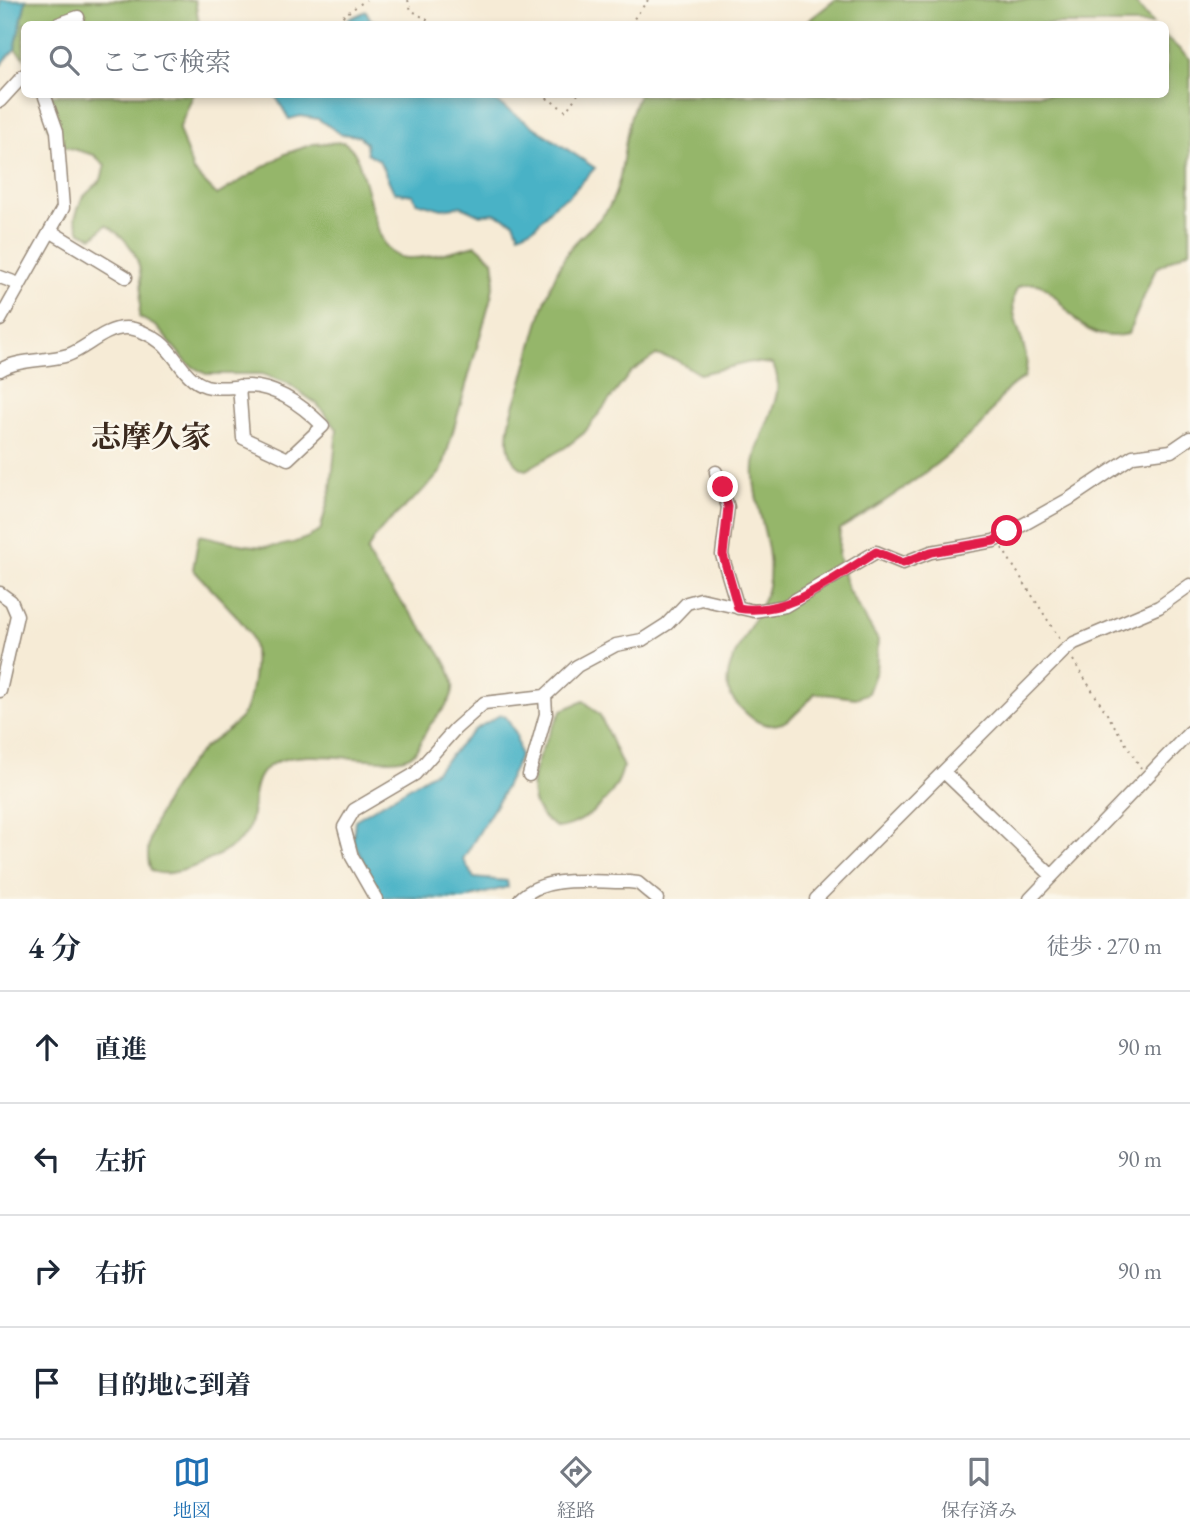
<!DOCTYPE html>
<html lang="ja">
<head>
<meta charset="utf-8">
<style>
	:root { --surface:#fff; --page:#f2f2f3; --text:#1f2937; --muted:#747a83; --line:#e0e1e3; --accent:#1f6fb2 }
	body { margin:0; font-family:"EB Garamond","Noto Serif JP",serif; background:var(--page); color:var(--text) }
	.stop { position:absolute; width:21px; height:21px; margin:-16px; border:5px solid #e11d48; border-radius:50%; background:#fff }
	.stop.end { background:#e11d48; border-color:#fff; box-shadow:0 2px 7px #0008 }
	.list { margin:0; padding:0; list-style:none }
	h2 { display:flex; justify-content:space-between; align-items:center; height:91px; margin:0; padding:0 28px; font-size:30px }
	h2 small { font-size:23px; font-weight:400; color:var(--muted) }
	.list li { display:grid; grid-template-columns:46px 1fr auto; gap:21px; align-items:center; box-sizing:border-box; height:112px; padding:0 28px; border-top:2px solid var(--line) }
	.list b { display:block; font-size:26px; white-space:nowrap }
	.list em { font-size:23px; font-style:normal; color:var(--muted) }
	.icon { flex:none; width:38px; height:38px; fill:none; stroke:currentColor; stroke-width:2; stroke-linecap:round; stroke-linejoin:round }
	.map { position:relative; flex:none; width:1190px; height:899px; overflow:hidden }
	.search { position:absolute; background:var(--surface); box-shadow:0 4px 10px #0003; left:21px; right:21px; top:21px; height:77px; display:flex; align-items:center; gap:18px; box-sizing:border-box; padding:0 24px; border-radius:10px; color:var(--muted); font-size:26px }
	.sheet { height:539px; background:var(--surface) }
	nav { display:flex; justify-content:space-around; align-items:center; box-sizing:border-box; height:98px; border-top:2px solid var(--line); background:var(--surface); font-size:19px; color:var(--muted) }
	nav a { display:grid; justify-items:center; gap:4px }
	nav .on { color:var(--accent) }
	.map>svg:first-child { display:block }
	.forest { fill:#95b66b; stroke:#687044; stroke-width:2 }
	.water { fill:#48b2c6; stroke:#426e72; stroke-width:2 }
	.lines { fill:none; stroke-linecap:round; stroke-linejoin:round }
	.minor-casing { stroke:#988a7a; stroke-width:15 }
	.path { stroke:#988a7a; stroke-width:2; stroke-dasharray:2 5; stroke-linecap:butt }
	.minor { stroke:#fff; stroke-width:12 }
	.route { stroke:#e11d48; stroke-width:9 }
	.labels { text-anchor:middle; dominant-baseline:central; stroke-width:5; stroke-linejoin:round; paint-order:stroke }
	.quarter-label { font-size:30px; font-weight:bold; fill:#3b2a1e; stroke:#fbf7ec }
</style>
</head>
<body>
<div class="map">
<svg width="1190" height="899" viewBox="0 0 1190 899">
	<rect width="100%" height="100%" fill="#fbf7ec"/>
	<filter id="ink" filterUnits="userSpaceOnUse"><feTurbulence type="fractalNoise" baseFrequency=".0143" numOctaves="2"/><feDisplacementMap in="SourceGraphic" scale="14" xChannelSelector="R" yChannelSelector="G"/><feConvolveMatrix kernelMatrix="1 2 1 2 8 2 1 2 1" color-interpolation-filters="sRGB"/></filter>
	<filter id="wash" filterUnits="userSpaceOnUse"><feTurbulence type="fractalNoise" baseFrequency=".00686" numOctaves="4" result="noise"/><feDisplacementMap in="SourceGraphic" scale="28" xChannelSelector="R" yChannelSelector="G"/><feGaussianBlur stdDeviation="1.57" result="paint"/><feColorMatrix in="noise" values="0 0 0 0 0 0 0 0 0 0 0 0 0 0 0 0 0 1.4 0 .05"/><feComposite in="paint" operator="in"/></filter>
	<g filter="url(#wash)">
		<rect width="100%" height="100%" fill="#f6ebd6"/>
		<path class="forest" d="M26 0H195L199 24H24V58L15 49Z
			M835 0H1133L1153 24H804Z
			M1166 37 1190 59V250L1156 268 1128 334C1062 350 1063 265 1018 287 1001 314 1036 348 1024 378 1001 388 994 413 977 429 935 469 889 500 840 529L838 555 848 590 878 640 876 671 868 693 856 698 815 693C796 716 775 740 747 714 739 706 731 700 728 689 722 659 762 618 768 586 776 544 751 506 754 465 756 434 791 393 772 364L751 362 700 374 674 359 656 355 631 372 584 433 566 447 526 470C514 466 509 454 508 441 508 420 515 404 521 385 535 339 543 291 569 250 580 234 599 224 609 207 628 174 620 132 639 95L1166 94Z
			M45 95H193L179 129 193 171 217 195 285 154 313 144 343 142C356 149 358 160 362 173 388 264 379 271 476 245L493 260 495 275 491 298 442 470C421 499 381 519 367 552 381 588 458 656 453 690 451 703 438 715 430 725 424 733 421 745 414 753 395 773 306 741 269 766 248 781 257 810 248 830 239 850 170 884 151 870 137 838 177 776 200 752 212 739 231 731 241 717 253 701 259 652 250 634 239 615 208 587 193 569L199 535C246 545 276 557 320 531L331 489 337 429 317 404 287 383 262 374H206L188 364 157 327 139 317C143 276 145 249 106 225L93 237 80 232 75 218 82 198 101 180 105 165 94 155 62 146 48 127 50 108Z
			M584 701 600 715 623 767C617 795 587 824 558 828 508 803 543 745 562 710Z"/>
		<path class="water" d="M0 0H26L15 49 0 66Z
			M366 11 371 20 383 24H346L347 20Z
			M275 95H486L595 168 569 196 555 204 535 227 519 234 514 222 494 213 480 215 461 206 442 209 416 202 413 195 394 192 379 160 367 153 366 143 359 136 341 134 318 119 301 116 289 119Z
			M500 715 506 717 516 734 520 756 500 798 463 859 474 878 507 881 508 887 463 899 381 897 353 840 355 820 436 771 474 730Z"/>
	</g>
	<g filter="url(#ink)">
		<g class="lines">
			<defs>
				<path id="minor" d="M58 24 78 17
					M0 101 24 75
					M50 231 126 277
					M0 277 19 284
					M0 320 63 208 57 131 44 94
					M0 370C20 358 46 362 68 355 87 348 104 328 126 328 137 328 151 335 160 342 177 355 184 379 206 386 220 390 234 386 249 386 278 387 303 406 323 426L288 459 243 438 239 386
					M716 472 728 507 722 555 738 608
					M0 593 11 601 17 615 0 691
					M945 773 1051 875
					M529 775 546 714 545 696
					M376 899 352 857 344 827 354 810 415 774 455 729 484 703 545 696 577 666 616 645 642 640 667 624 687 603 701 599 754 611 785 606 876 552 903 563 931 552 994 541 1069 499 1133 456 1171 451 1190 438
					M520 899C547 873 595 883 629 882L638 883 657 899
					M816 899 1064 651 1074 643 1159 607 1190 585
					M1030 899 1190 732"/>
			</defs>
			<use href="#minor" class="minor-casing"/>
			<path class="path" d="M408 0 411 10 434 24
				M331 24 366 0
				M630 24 648 0
				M541 94 566 111 578 94
				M1002 548 1061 641
				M1073 660 1141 768"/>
			<use href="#minor" class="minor"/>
		</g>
	</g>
	<g class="lines" filter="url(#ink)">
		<path class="route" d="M723 487 728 507 723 555 738 608C789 617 835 577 876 552L903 563 931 552 994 541 1007 531"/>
	</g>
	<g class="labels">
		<g class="quarter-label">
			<text x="151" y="436">志摩久家</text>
		</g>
	</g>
</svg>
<div class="stop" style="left:1007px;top:531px"></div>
<div class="stop end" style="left:723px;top:487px"></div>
<div class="search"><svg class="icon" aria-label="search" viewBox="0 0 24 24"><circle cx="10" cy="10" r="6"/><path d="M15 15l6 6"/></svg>ここで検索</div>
</div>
<section class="sheet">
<h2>4 分<small>徒歩 · 270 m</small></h2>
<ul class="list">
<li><svg class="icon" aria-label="ahead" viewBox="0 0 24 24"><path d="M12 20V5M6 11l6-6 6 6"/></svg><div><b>直進</b></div><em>90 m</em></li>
<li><svg class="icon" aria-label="left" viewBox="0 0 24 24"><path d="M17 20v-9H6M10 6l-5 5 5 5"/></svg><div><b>左折</b></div><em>90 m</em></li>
<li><svg class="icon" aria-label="right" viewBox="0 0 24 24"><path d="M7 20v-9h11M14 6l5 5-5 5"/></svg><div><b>右折</b></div><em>90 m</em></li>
<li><svg class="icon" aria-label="arrive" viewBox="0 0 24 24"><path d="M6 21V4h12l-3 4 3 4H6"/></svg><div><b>目的地に到着</b></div></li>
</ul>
</section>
<nav>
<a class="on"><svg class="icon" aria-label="map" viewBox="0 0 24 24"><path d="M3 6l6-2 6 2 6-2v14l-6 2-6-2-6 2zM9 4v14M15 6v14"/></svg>地図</a>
<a><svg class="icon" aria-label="directions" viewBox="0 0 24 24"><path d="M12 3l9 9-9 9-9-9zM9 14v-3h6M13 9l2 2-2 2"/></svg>経路</a>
<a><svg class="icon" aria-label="saved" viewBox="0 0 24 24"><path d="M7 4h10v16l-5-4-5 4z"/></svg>保存済み</a>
</nav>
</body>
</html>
